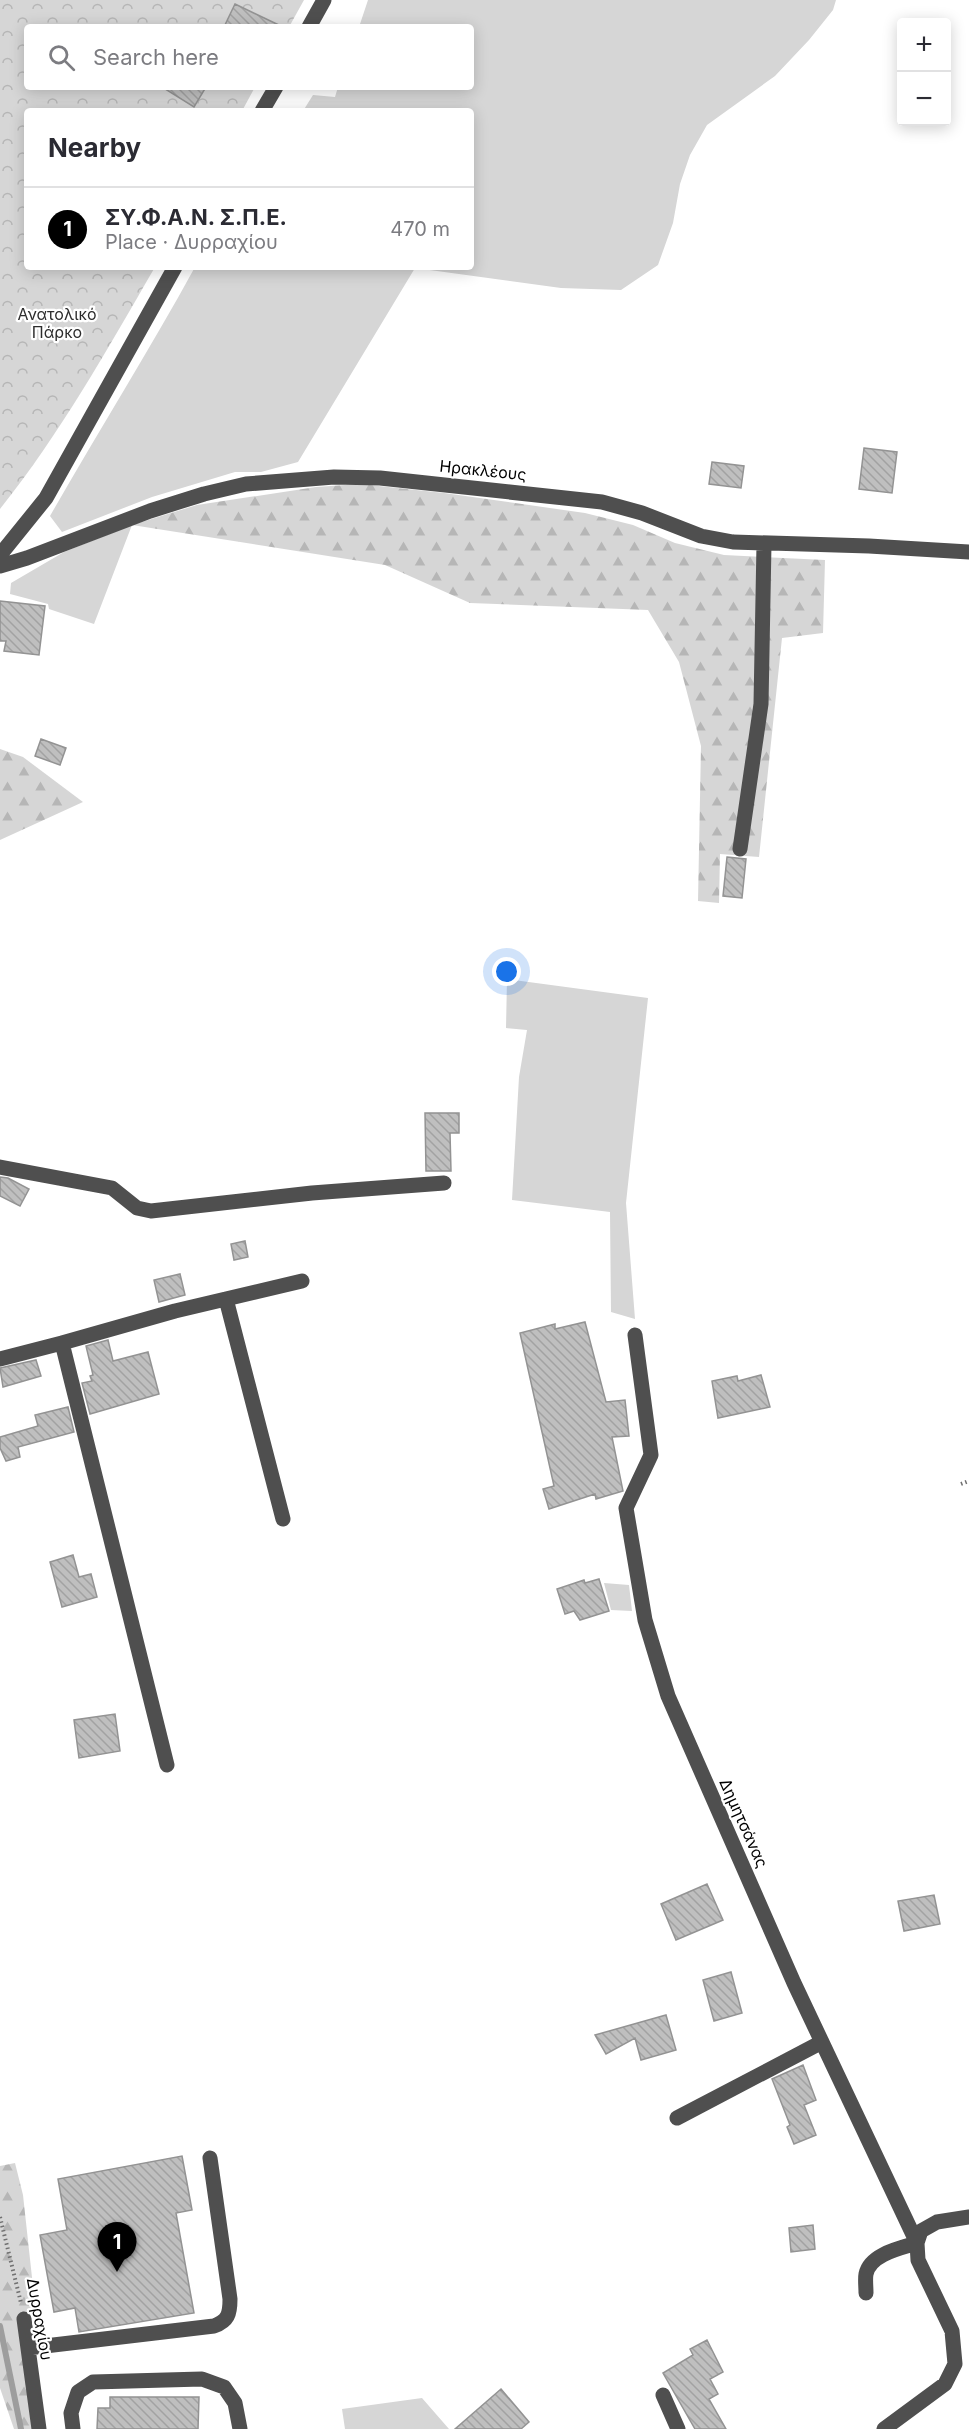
<!DOCTYPE html>
<html lang="en">
<head>
<meta charset="utf-8">
<style>
	:root { --surface:#fff; --page:#f7f7f7; --text:#2b2b33; --muted:#7c7c81; --line:#e1e1e2; --accent:#000 }
	body { margin:0; font-family:Inter,sans-serif; background:var(--page); color:var(--text) }
	.controls { position:absolute; right:18px; top:18px; display:grid; overflow:hidden; border-radius:6px; box-shadow:0 3px 15px #0003 }
	.controls button { width:54px; height:54px; display:grid; place-items:center; padding:0; border:0; border-bottom:2px solid var(--line); background:var(--surface); color:var(--text); font:30px sans-serif }
	.you { position:absolute; left:507px; top:972px; width:21px; height:21px; margin:-15px; border:4px solid #fff; border-radius:50%; background:#1a73e8; box-shadow:0 0 0 9px #1a73e833 }
	.badge { display:grid; place-items:center; width:39px; height:39px; border-radius:50%; background:var(--accent); color:#fff; font-size:20px; font-weight:700 }
	.pin { position:absolute; translate:-50% -50px; filter:drop-shadow(0 2px 3px #0008) }
	.pin::after { content:''; position:absolute; top:32px; width:21px; height:18px; background:inherit; clip-path:polygon(0 0,100% 0,50% 100%) }
	.list { margin:0; padding:0; list-style:none }
	h2 { display:flex; justify-content:space-between; align-items:center; height:78px; margin:0; padding:0 24px; font-size:26px }
	h2 small { font-size:20px; font-weight:400; color:var(--muted) }
	.list li { display:grid; grid-template-columns:39px 1fr auto; gap:18px; align-items:center; box-sizing:border-box; height:84px; padding:0 24px; border-top:2px solid var(--line) }
	.list b { display:block; font-size:22px; white-space:nowrap }
	.list p { margin:0; font-size:20px; white-space:nowrap; color:var(--muted) }
	.list em { font-size:20px; font-style:normal; color:var(--muted) }
	.icon { flex:none; width:33px; height:33px; fill:none; stroke:currentColor; stroke-width:2; stroke-linecap:round; stroke-linejoin:round }
	.map { position:relative; flex:none; width:969px; height:2429px; overflow:hidden }
	.search { position:absolute; background:var(--surface); box-shadow:0 3px 15px #0003; left:24px; top:24px; width:450px; height:66px; display:flex; align-items:center; gap:15px; box-sizing:border-box; padding:0 21px; border-radius:6px; color:var(--muted); font-size:22px }
	.panel { position:absolute; background:var(--surface); box-shadow:0 3px 15px #0003; left:24px; top:108px; width:450px; height:162px; border-radius:6px }
	.map>svg:first-child { display:block }
	.grass { fill:#d6d6d6 }
	.forest { fill:url(#forest-firs) }
	.park { fill:url(#park-crowns) }
	.lines { fill:none; stroke-linecap:round; stroke-linejoin:round }
	.stream { stroke:#9d9d9d; stroke-width:6 }
	.building { fill:url(#building-back-hatch); stroke:#939393; stroke-width:1.5 }
	.path { stroke:#717171; stroke-width:4; stroke-dasharray:1.5 3; stroke-linecap:butt }
	.minor { stroke:#4f4f4f; stroke-width:15 }
	.labels { text-anchor:middle; dominant-baseline:central; stroke-width:4.5; stroke-linejoin:round; paint-order:stroke }
	.park-label { font-size:16px; fill:#2d2d2d; stroke:#fff }
	.street-label { font-size:16px; fill:#000; stroke:#fff }
</style>
</head>
<body>
<div class="map">
<svg width="969" height="2429" viewBox="0 0 969 2429">
	<defs>
		<pattern id="forest-firs" width="22" height="20" patternUnits="userSpaceOnUse" patternTransform="scale(1.5)"><rect width="22" height="20" fill="#d6d6d6"/><path d="M5 1l3.5 6h-7zM16 11l3.5 6h-7z" fill="#b6b6b6"/></pattern>
		<pattern id="park-crowns" width="20" height="18" patternUnits="userSpaceOnUse" patternTransform="scale(1.5)"><rect width="20" height="18" fill="#d6d6d6"/><path d="M2 6a3 3 0 1 1 6 0M12 15a3 3 0 1 1 6 0" fill="none" stroke="#b6b6b6"/></pattern>
		<pattern id="building-back-hatch" width="6" height="6" patternUnits="userSpaceOnUse" patternTransform="scale(1.5)"><rect width="6" height="6" fill="#bfbfbf"/><path d="M-1 5l2 2M0 0l6 6M5-1l2 2" fill="none" stroke="#a2a2a2"/></pattern>
	</defs>
	<rect width="100%" height="100%" fill="#fff"/>
	<path class="grass" d="M368 0H836L833 10 809 40 775 76 707 125 690 155 680 184 673 223 658 265 621 290 561 288 415 268 298 462 261 472H235L152 497 62 532 50 516C98 432 149 351 195 267H471V111H303L313 95 335 97 338 87H471V27H359Z
		M132 525 94 624 49 609 48 604 10 594 11 583 64 552Z
		M507 979 648 998 626 1203 635 1319 611 1312 610 1212 512 1200 519 1077 527 1030 506 1028Z
		M604 1583 629 1585 632 1611 611 1610Z
		M422 2398 449 2429H345L342 2409Z"/>
	<path class="forest" d="M360 484 444 493 585 513 633 525 675 543 724 555 825 560 823 633 782 638 759 857 720 854 719 903 698 901 701 746 679 662 648 610 470 603 385 565 132 525 197 505 316 487Z
		M0 749 23 757 83 802 0 840Z
		M15 2163 23 2195 36 2314 17 2316 32 2429H14L0 2388V2166Z"/>
	<path class="park" d="M0 0H304L289 27H27V87H255L242 111H27V267H155C107 350 60 434 0 509Z"/>
	<g class="lines">
		<path class="stream" d="M0 2326 21 2429"/>
	</g>
	<path class="building" d="M235 4 283 27H224Z
		M162 87H206L194 107Z
		M864 448 897 452 892 493 859 489Z
		M712 462 744 466 741 488 709 484Z
		M0 601 45 606 39 655 4 651 6 641H0Z
		M41 739 66 748 60 765 35 756Z
		M727 857 746 859 742 898 723 896Z
		M425 1113H459V1133H450L451 1171H426Z
		M0 1177 8 1178 29 1189 20 1206 0 1196Z
		M245 1241 248 1257 234 1260 231 1244Z
		M180 1274 185 1295 159 1302 154 1280Z
		M585 1322 606 1402 625 1400 629 1436 612 1437 623 1491 596 1499 595 1494 549 1509 543 1489 554 1486 520 1333 555 1324V1329Z
		M108 1340 113 1361 148 1352 159 1394 90 1414 82 1383 92 1381 90 1376 93 1375 86 1346Z
		M36 1360 41 1376 3 1387 0 1368Z
		M761 1375 770 1407 718 1418 712 1381 737 1376 738 1381Z
		M68 1407 74 1432 18 1447 20 1457 6 1461 0 1448V1437L38 1426 35 1415Z
		M73 1555 79 1577 91 1574 97 1597 62 1607 50 1562Z
		M599 1579 609 1611 580 1620 574 1611 565 1614 557 1589 584 1580 585 1583Z
		M115 1714 120 1751 79 1758 74 1720Z
		M707 1884 723 1920 676 1940 661 1904Z
		M934 1895 940 1924 904 1931 898 1901Z
		M731 1972 742 2013 714 2021 703 1980Z
		M666 2015 676 2050 641 2060 635 2038 606 2054 595 2035Z
		M803 2065 816 2100 804 2105 816 2135 794 2144 787 2127 790 2125 772 2079Z
		M182 2156 192 2210 176 2213 194 2313 79 2332 75 2308 54 2312 40 2235 67 2230 58 2179Z
		M813 2225 815 2249 791 2252 789 2228Z
		M707 2340 723 2372 710 2379 718 2394 709 2399 726 2429H695L663 2373 693 2355 690 2349Z
		M501 2389 529 2422 521 2429H455Z
		M110 2397H199L198 2429H97L98 2408H110Z"/>
	<g class="lines">
		<path class="path" d="M961 1484 969 1481
			M0 2217 21 2303"/>
		<path class="minor" d="M309 27 324 0
			M262 111 276 87
			M0 555 46 498 175 267
			M0 566 27 558 150 511 204 494 246 484 334 477 380 478 602 502 642 513 701 536 733 542 869 546 969 552
			M740 849 761 704 764 544
			M0 1167 112 1188 137 1208 151 1211 312 1193 444 1183
			M226 1299 283 1519
			M635 1335 651 1455 626 1508 645 1620 668 1696 794 1983 917 2243 918 2260 952 2331 955 2364 945 2384 884 2429
			M62 1343 175 1311 302 1281
			M0 1359 62 1343 167 1765
			M677 2118 822 2042
			M917 2243 921 2231 937 2222 969 2217
			M866 2293C866 2287 865 2279 866 2274 870 2254 901 2248 917 2243
			M24 2319 39 2429
			M28 2348 214 2326C228 2321 230 2314 230 2299L210 2158
			M663 2395 678 2429
			M73 2429 71 2413 78 2392 93 2382 202 2379 224 2387 235 2403 240 2429"/>
	</g>
	<g class="labels">
		<g class="park-label">
			<text x="57" y="314">Ανατολικό<tspan x="57" dy="18">Πάρκο</tspan></text>
		</g>
		<g class="street-label">
			<text transform="translate(483 470) rotate(6)">Ηρακλέους</text>
			<text transform="translate(744 1823) rotate(66)">Δημητσάνας</text>
			<text transform="translate(40 2319) rotate(80)">Δυρραχίου</text>
		</g>
	</g>
</svg>
<div class="controls">
<button>+</button>
<button>−</button>
</div>
<div class="you"></div>
<div class="pin badge" style="left:117px;top:2272px">1</div>
<div class="search"><svg class="icon" aria-label="search" viewBox="0 0 24 24"><circle cx="10" cy="10" r="6"/><path d="M15 15l6 6"/></svg>Search here</div>
<section class="panel">
<h2>Nearby<small></small></h2>
<ul class="list">
<li><span class="badge">1</span><div><b>ΣΥ.Φ.Α.Ν. Σ.Π.Ε.</b><p>Place · Δυρραχίου</p></div><em>470 m</em></li>
</ul>
</section>
</div>
</body>
</html>
